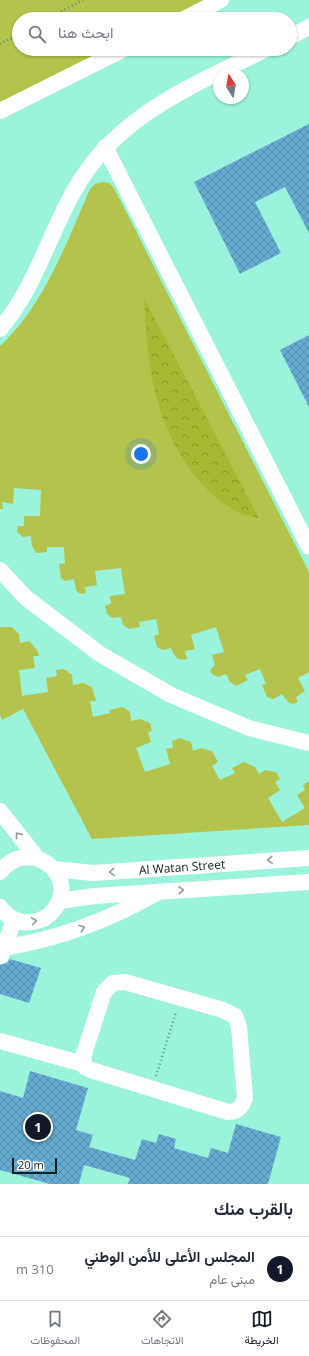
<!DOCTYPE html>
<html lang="ar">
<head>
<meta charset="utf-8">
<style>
	:root { --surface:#fff; --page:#f2f2f3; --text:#1f2937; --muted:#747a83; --line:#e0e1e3; --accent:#111827 }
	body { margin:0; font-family:"Open Sans",Vazirmatn,sans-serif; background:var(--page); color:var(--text); direction:rtl }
	.compass { position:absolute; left:213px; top:68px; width:36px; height:36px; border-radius:50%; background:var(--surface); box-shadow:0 1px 3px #0004; rotate:349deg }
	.scale { position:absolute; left:12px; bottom:10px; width:45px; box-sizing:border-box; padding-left:4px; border:2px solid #04201a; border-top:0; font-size:11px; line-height:14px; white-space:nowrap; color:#04201a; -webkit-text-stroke:3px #fff; paint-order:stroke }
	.you { position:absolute; left:141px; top:454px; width:14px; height:14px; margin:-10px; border:3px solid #fff; border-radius:50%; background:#1a73e8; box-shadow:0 0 0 6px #1a73e833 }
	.badge { display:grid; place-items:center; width:26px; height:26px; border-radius:50%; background:var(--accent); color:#fff; font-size:13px; font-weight:700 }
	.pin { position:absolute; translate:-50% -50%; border:2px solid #fff; box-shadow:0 1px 4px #0006 }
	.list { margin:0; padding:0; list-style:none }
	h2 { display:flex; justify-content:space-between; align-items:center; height:52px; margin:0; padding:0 16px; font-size:17px }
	h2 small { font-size:13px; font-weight:400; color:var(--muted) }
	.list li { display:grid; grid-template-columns:26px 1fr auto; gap:12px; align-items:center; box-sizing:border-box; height:64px; padding:0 16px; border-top:1px solid var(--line) }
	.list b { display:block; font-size:15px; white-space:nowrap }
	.list p { margin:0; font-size:13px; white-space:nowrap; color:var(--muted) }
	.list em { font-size:13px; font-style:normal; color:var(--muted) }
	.icon { flex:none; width:22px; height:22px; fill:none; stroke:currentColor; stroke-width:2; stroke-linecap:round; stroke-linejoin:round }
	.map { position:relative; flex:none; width:309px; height:1184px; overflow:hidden; direction:ltr }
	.search { position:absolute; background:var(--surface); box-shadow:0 1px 3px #0004; left:12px; right:12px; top:12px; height:44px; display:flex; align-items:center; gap:10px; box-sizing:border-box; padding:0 14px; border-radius:22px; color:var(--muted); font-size:15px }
	.sheet { height:116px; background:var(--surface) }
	nav { display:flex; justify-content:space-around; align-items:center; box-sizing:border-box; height:56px; border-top:1px solid var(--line); background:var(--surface); font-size:11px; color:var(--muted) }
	nav a { display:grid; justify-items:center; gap:2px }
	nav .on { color:var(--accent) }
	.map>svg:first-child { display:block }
	.green { fill:#b3c34b }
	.forest { fill:url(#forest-crowns) }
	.building { fill:url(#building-cross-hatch) }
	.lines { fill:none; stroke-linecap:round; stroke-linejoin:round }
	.path { stroke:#559182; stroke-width:2.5; stroke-dasharray:1 3; stroke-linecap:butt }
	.minor { stroke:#fff; stroke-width:16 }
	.oneway { stroke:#8e9b98 }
	.labels { text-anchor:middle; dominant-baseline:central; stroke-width:3.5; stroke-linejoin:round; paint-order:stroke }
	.street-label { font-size:12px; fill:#04201a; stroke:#fff }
</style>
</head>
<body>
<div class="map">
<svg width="309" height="1184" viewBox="0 0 309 1184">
	<defs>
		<pattern id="forest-crowns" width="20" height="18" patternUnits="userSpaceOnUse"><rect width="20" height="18" fill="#a8b833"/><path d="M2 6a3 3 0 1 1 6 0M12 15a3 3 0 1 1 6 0" fill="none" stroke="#87952a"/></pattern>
		<pattern id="building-cross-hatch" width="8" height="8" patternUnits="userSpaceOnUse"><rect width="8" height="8" fill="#67abd3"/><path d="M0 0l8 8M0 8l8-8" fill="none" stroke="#538baa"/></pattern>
	</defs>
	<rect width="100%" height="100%" fill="#9bf3dc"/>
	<path class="green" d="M0 0H221L184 19H19V49H124L0 111Z
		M102 182 109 183 114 188 309 572V672L298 678 305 691 296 697 298 702 293 704 288 702 282 694 273 699 267 697 262 685 266 684 260 669 245 675 248 680 236 686 230 682 226 674 218 677 212 674 210 670 215 665 212 655 224 652 216 627 191 635 195 649 185 651 187 659C177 661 175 657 171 648L163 650 157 647 154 636 159 634 156 619 139 622 140 627 129 629 123 625 121 617 112 618 107 614 105 606 111 603 110 596 125 594 121 568 95 571 97 585 85 587 86 593 80 594 76 590 74 579 65 581 61 578 59 564 65 563 64 547H47V552L36 553 32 546 31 536 23 537 17 532 18 526H24V516H40L41 490 14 488 13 504 2 502 3 509H0V346C43 307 67 242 90 189L95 184Z
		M0 627H12L19 634 20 643 29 641 37 650 39 656H33L35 668 19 670 22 696 48 692 46 678 57 676 56 670 64 669 72 675 73 685 83 683 92 687 96 701H90L93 717 110 713 109 710 123 707 130 712 131 721 140 719 150 723 152 731 148 732 151 742 136 748 145 772 170 764 166 749 173 748 172 741 180 738 191 742 193 751 201 748 212 751 218 762 212 766 220 780 235 773 232 768 244 762 255 767 259 774 265 770 276 772 280 779 275 782 280 790 268 798 282 822 305 808 297 795 305 790 303 785 309 781V825L92 839 23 709 2 720 0 715Z"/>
	<path class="forest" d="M144 298 259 518C253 516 244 515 238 512 196 491 167 440 156 396 148 364 146 331 144 298Z"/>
	<path class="building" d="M309 124V233L285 187 255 202 281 253 240 274 194 182Z
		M309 335V407L280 350Z
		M10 959 41 968 29 1003 0 994V965L7 963Z
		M30 1071 88 1088 76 1130 93 1135 89 1147 135 1160 142 1139 156 1143 159 1134 176 1139 174 1148 208 1158 211 1148 228 1153 236 1124 281 1137 268 1184H128L130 1178 84 1165 79 1184H50L0 1170V1091L23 1098Z"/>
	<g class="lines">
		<path class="path" d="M47 19 83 0
			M0 44 19 34
			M156 1076 176 1012"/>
		<path class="minor" d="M184 19 221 0
			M290 37 309 27
			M0 111 124 49
			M105 147 309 547
			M0 329C35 288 48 237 74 191 116 115 193 86 266 49
			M0 570 26 598 100 654 171 695 249 728 309 743
			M0 811 37 858
			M54 869 93 873 309 858
			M0 872C30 834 82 877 53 911 48 917 40 921 32 922 18 924 8 918 0 907
			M59 901 95 896 309 882
			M3 948C58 939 107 921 155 894
			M1 956 14 920
			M125 982 223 1010 235 1016 239 1027 245 1098C242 1107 238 1112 228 1112L91 1070 85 1067 83 1057 104 992 113 983Z
			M0 1041 83 1064"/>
	</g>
	<defs><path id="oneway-chevron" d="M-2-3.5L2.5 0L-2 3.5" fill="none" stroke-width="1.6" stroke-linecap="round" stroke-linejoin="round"/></defs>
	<g class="oneway">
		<use href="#oneway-chevron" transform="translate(18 835) rotate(-128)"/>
		<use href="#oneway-chevron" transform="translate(270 860) rotate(176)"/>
		<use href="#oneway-chevron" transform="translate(112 872) rotate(176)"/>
		<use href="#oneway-chevron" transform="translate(181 890) rotate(-3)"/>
		<use href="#oneway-chevron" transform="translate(34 921) rotate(-9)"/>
		<use href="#oneway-chevron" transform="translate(82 928) rotate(-19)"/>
	</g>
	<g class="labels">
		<g class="street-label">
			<text transform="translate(182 867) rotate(-4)">Al Watan Street</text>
		</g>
	</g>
</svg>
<svg class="compass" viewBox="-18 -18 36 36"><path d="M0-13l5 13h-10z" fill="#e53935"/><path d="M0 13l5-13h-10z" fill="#747a83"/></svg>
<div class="scale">20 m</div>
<div class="you"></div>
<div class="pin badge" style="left:38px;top:1127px">1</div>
<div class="search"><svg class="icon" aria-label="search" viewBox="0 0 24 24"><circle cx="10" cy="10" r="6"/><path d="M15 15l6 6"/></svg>ابحث هنا</div>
</div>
<section class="sheet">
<h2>بالقرب منك<small></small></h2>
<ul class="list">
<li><span class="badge">1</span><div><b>المجلس الأعلى للأمن الوطني</b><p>مبنى عام</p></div><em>310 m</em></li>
</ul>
</section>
<nav>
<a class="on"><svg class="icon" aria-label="map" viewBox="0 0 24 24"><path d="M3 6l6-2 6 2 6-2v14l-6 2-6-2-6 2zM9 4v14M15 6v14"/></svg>الخريطة</a>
<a><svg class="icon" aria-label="directions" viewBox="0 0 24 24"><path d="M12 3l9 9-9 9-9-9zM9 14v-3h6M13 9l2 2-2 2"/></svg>الاتجاهات</a>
<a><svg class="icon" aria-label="saved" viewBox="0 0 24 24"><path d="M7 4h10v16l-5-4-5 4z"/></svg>المحفوظات</a>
</nav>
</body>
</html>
